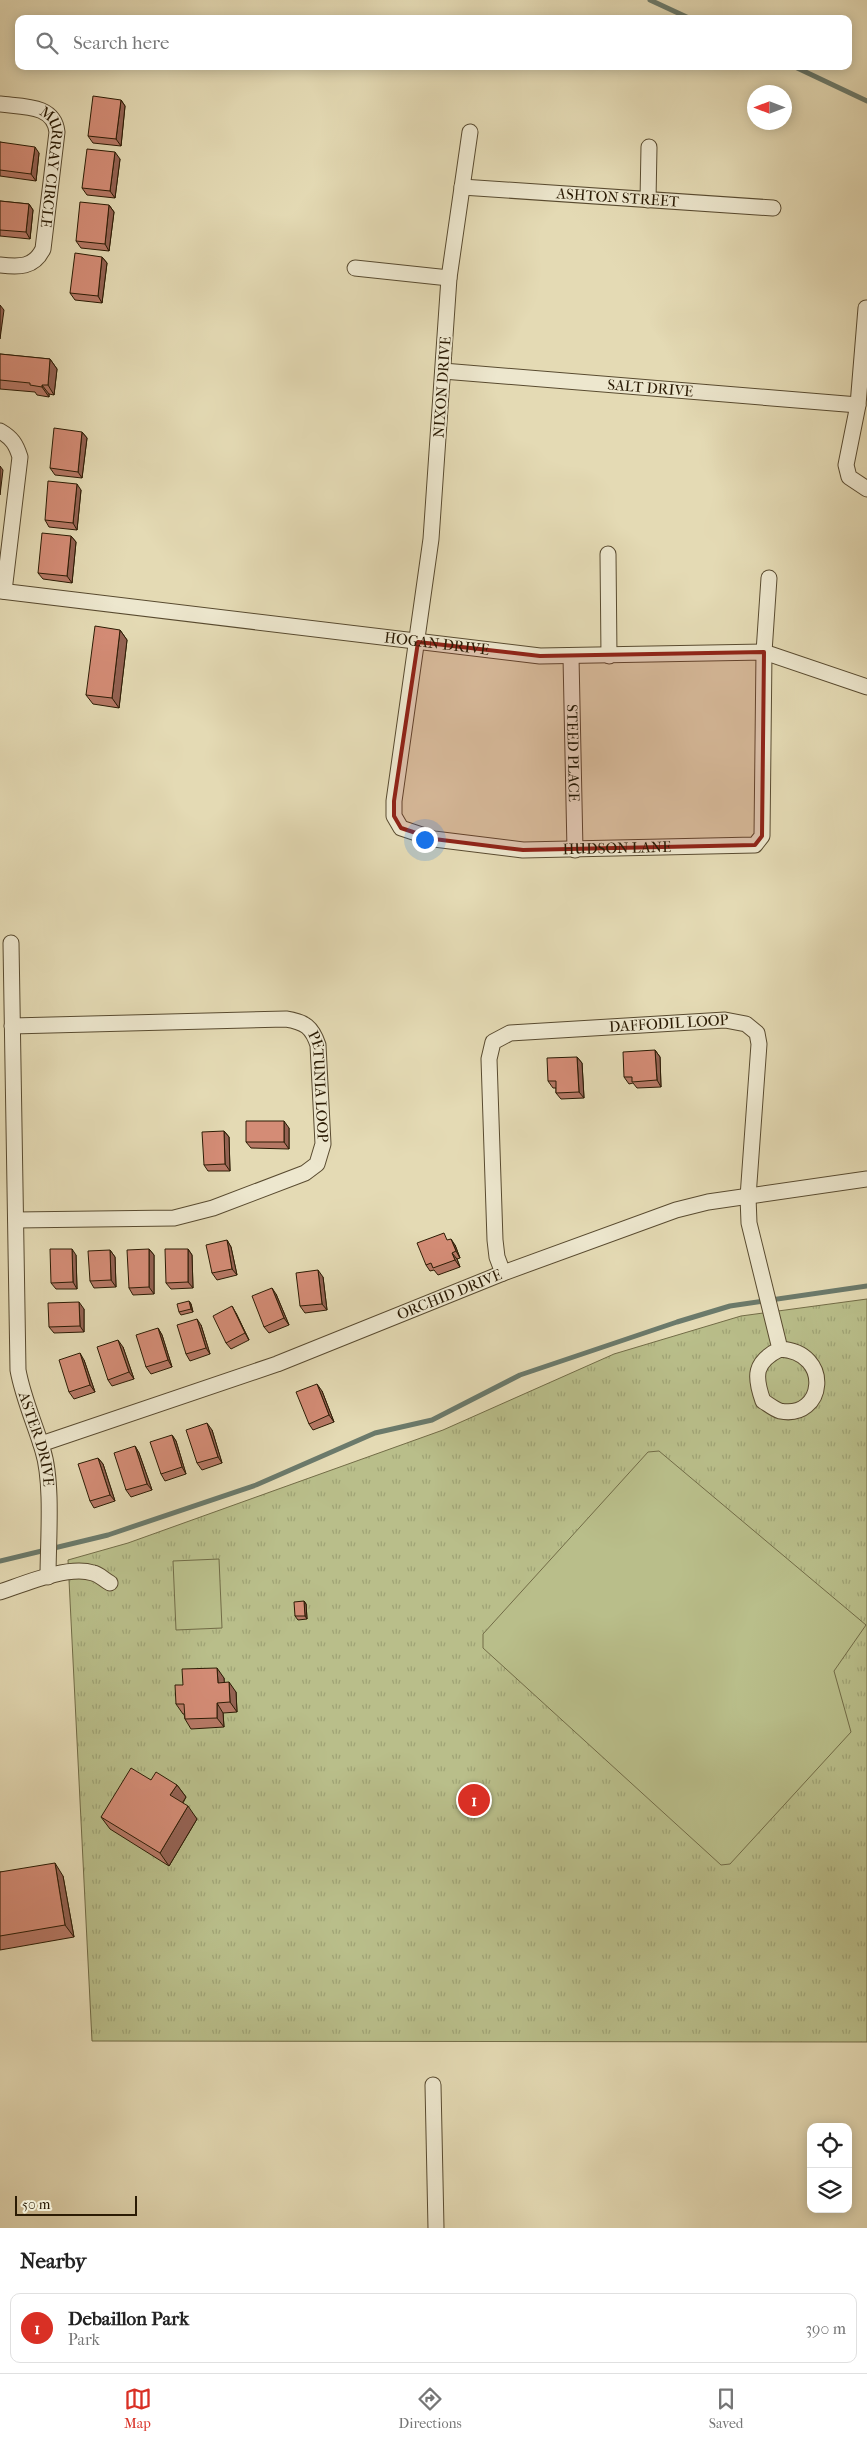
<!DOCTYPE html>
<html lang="en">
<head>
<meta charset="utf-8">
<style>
	:root { --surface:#fff; --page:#f6f6f6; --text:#222; --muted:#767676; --line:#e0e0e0; --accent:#d93025 }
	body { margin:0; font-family:"IM FELL French Canon",serif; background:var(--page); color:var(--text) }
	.controls { position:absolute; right:15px; bottom:15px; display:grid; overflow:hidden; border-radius:10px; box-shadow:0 2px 12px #0003 }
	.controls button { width:45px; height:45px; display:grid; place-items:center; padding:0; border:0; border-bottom:1px solid var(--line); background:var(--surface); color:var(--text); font:25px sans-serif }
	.compass { position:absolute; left:747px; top:85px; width:45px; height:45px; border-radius:50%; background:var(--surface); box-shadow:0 2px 12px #0003; rotate:270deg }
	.scale { position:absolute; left:15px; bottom:12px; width:122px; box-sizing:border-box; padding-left:5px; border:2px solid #2b1b04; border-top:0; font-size:14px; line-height:18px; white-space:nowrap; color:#2b1b04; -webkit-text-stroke:4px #ede7ce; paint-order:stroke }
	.you { position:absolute; left:424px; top:839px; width:18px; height:18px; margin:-12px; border:4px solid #fff; border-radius:50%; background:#1a73e8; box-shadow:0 0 0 8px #1a73e833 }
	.badge { display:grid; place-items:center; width:32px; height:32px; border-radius:50%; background:var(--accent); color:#fff; font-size:16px; font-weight:700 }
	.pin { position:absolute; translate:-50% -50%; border:2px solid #fff; box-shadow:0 1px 5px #0006 }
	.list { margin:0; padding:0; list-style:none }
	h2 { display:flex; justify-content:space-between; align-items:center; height:65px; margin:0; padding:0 20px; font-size:21px }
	h2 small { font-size:16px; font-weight:400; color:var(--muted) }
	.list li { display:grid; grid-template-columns:32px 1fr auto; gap:15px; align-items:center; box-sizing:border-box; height:70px; margin:0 10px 10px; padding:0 10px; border:1px solid var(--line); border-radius:10px }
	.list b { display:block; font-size:19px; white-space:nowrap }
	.list p { margin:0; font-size:16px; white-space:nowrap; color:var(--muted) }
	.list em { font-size:16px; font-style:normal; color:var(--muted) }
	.icon { flex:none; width:28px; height:28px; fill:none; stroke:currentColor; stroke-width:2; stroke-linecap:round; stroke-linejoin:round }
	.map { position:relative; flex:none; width:867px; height:2228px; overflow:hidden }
	.search { position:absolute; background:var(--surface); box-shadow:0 2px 12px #0003; left:15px; right:15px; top:15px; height:55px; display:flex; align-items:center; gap:12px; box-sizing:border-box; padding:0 18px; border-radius:10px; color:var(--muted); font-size:19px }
	.sheet { height:145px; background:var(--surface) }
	nav { display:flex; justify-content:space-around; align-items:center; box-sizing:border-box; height:70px; border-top:1px solid var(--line); background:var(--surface); font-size:14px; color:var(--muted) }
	nav a { display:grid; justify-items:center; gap:2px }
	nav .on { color:var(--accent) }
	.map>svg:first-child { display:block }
	.park { fill:url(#park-tufts); stroke:#726c47 }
	.pitch { fill:#b9be8a; stroke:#726c47 }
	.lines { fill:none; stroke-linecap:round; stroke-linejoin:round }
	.stream { stroke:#6b7a6b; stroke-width:5 }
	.street-casing { stroke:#594b30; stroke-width:17 }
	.street { stroke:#ede7ce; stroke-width:15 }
	.wall { fill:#b67865; stroke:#2b1b04 }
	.shaded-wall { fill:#946253; stroke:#2b1b04 }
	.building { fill:#d48c76; stroke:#2b1b04 }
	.marked { fill:#8f2418; fill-opacity:0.2; stroke:#8f2418; stroke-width:4; stroke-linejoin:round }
	.labels { text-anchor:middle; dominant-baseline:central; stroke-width:4; stroke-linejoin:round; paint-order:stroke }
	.street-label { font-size:15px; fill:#2b1b04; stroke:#ede7ce }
</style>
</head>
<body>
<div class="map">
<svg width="867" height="2228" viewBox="0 0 867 2228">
	<defs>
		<pattern id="park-tufts" width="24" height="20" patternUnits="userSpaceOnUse" patternTransform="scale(1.25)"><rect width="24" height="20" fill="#b9be8a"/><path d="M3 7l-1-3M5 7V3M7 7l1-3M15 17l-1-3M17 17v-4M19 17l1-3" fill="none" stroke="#9fa375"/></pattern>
	</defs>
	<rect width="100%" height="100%" fill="#e4dab4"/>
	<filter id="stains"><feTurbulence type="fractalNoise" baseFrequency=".004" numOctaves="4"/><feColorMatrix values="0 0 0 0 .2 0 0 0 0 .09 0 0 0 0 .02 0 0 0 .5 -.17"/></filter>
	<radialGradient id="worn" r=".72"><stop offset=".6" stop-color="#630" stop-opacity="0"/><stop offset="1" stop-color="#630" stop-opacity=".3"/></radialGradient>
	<path class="park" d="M867 1299V2042L92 2041 68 1560 128 1543 443 1430 614 1354 741 1316Z"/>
	<path class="pitch" d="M659 1451 866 1625 834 1671 851 1732 730 1864 721 1865 483 1648V1634L648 1452Z
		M219 1559 222 1628 176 1630 173 1561Z"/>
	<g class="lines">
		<path class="stream" d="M650 0 691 19
			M793 66 867 101
			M0 1561 108 1535 256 1485 375 1433 432 1420 520 1375 677 1322 730 1306 867 1286"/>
		<defs>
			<g id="street">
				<path id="s1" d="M0 104C22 107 54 104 57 132L43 249C34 268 19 267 0 265"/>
				<path id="s2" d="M470 132 449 278 431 539 394 801V816L401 828 434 839 523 850 755 845 762 836 764 652 769 578"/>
				<path id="s3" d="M462 187 773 208"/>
				<path d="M648 200 649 147"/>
				<path d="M355 268 449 278"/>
				<path d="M866 308 858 405 846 465 849 477 867 489"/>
				<path id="s4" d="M443 371 858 405"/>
				<path d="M0 431C12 438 16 444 20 457L4 591"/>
				<path d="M608 554 609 656"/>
				<path id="s5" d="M0 591 540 656 764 652 867 687"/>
				<path id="s6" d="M571 657 575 850"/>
				<path id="s7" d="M11 943 18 1370C23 1398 35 1424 43 1451 53 1483 48 1542 48 1577"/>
				<path id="s8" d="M12 1026 286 1019C305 1022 312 1027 318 1045L323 1144 317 1164 305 1173 213 1208 174 1218 16 1220"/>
				<path id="s9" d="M503 1273 497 1257 495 1240 489 1059 493 1042 510 1033 725 1020 746 1024 757 1033 759 1044 748 1197 749 1223 780 1349C754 1362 754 1376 763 1401 768 1404 774 1409 780 1411 825 1420 833 1352 780 1349"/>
				<path id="s10" d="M41 1444 277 1364 503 1273 676 1210 708 1202 867 1179"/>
				<path d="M0 1592C24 1584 68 1565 93 1573 99 1574 104 1580 110 1583"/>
				<path d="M433 2085 436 2228"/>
			</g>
		</defs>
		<use href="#street" class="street-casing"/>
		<use href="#street" class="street"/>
	</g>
	<path class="wall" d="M121 100 125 106 121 146 93 143 88 136Z
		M0 142 39 153 36 181 0 176Z
		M120 159 115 198 87 195 82 188Z
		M0 201 29 204 33 210 30 239 0 236Z
		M109 205 114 212 109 251 81 248 76 241Z
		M102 257 107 263 102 303 75 300 70 293Z
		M0 354 50 359 57 369 54 395 49 394V397L37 395 35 392 0 389Z
		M82 432 87 438 82 478 55 475 50 468Z
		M81 490 77 530 49 527 45 520Z
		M71 536 76 542 72 583 43 579 38 573Z
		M120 630 127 640 119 708 93 704 86 695Z
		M655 1050 660 1057 661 1087 637 1088 633 1083 629 1084 624 1077Z
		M577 1057 582 1063 584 1098 561 1099 556 1093V1088H553L548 1081Z
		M289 1128V1149L251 1148 246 1142Z
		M224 1131 229 1137 230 1171H208L204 1165Z
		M227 1240 231 1247 237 1275 217 1280 212 1273Z
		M449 1240 455 1245 460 1258 457 1259 460 1267 438 1275 434 1270 430 1271 426 1265Z
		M149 1249 154 1255V1294L133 1295 129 1288Z
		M188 1249 192 1255 193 1288 171 1289 166 1283Z
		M110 1250 115 1257 116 1287 94 1288 90 1281Z
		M76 1255 77 1289H56L51 1283Z
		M323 1277 327 1310 305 1313 300 1306Z
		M276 1294 289 1325 269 1333 264 1327Z
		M189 1301 191 1304 193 1312 181 1315 179 1312Z
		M84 1309V1332L54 1333 49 1327Z
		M236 1313 249 1340 231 1349 226 1343Z
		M201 1325 210 1354 190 1361 186 1354Z
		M158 1328 162 1335 172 1367 151 1374 146 1367Z
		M123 1347 134 1379 112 1386 108 1380Z
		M84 1360 95 1392 74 1399 69 1392Z
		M322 1391 334 1422 313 1430 309 1424Z
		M212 1430 222 1463 202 1470 197 1463Z
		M172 1435 176 1441 186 1474 165 1481 161 1474Z
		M135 1446 139 1453 152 1490 131 1497 126 1490Z
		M98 1458 103 1464 115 1501 94 1508 90 1501Z
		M304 1601 306 1604 307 1619 298 1620 295 1616Z
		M224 1678V1683L236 1692 237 1712 223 1713 224 1727 191 1729 185 1719 184 1714H183L176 1704 183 1685Z
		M151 1780 177 1785 186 1797 183 1803 197 1819 169 1866 110 1829 101 1817Z
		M0 1872 63 1876 74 1937 0 1950Z"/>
	<path class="shaded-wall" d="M121 100 125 106 121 146 116 139Z
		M35 147 39 153 36 181 31 174Z
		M115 152 120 159 115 198 110 191Z
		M29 204 33 210 30 239 26 232Z
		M109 205 114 212 109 251 105 244Z
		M102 257 107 263 102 303 98 296Z
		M0 305 4 310 0 339Z
		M50 359 57 369 54 395 48 385Z
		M42 385 49 394V397L42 387Z
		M82 432 87 438 82 478 78 472Z
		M0 466 3 470 0 495Z
		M77 484 81 490 77 530 73 523Z
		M71 536 76 542 72 583 67 576Z
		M120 630 127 640 119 708 112 698Z
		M655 1050 660 1057 661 1087 657 1080Z
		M577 1057 582 1063 584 1098 579 1092Z
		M284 1121 289 1128V1149L284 1142Z
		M224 1131 229 1137 230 1171 225 1164Z
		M451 1239 455 1245 460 1258 456 1251Z
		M227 1240 231 1247 237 1275 232 1269Z
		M72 1249 76 1255 77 1289 73 1282Z
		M149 1249 154 1255V1294L149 1287Z
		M188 1249 192 1255 193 1288 188 1282Z
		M110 1250 115 1257 116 1287 111 1280Z
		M452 1253 457 1259 460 1267 455 1260Z
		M318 1270 323 1277 327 1310 322 1304Z
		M272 1288 276 1294 289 1325 284 1318Z
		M189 1301 191 1304 193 1312 191 1309Z
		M79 1302 84 1309V1332L80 1326Z
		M232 1306 236 1313 249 1340 245 1333Z
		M197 1319 201 1325 210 1354 206 1348Z
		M158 1328 162 1335 172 1367 168 1360Z
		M118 1340 123 1347 134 1379 129 1372Z
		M80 1353 84 1360 95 1392 90 1385Z
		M317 1384 322 1391 334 1422 329 1415Z
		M207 1423 212 1430 222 1463 218 1457Z
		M172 1435 176 1441 186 1474 182 1467Z
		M135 1446 139 1453 152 1490 147 1484Z
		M98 1458 103 1464 115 1501 110 1495Z
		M304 1601 306 1604 307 1619 305 1616Z
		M217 1668 224 1678 225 1693 218 1683Z
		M229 1682 236 1692 237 1712 230 1702Z
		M217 1703 223 1713 224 1727 217 1718Z
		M177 1785 186 1797 179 1808 170 1795Z
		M188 1806 197 1819 169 1866 160 1853Z
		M55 1863 63 1876 74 1937 65 1925Z"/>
	<path class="building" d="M93 96 121 100 116 139 88 136Z
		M0 142 35 147 31 174 0 170Z
		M87 149 115 152 110 191 82 188Z
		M0 201 29 204 26 232 0 230Z
		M80 202 109 205 105 244 76 241Z
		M75 253 102 257 98 296 70 293Z
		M0 354 50 359 48 385H42V387L30 385V383L0 380Z
		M54 428 82 432 78 472 50 468Z
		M48 481 77 484 73 523 45 520Z
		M42 533 71 536 67 576 38 573Z
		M95 626 120 630 112 698 86 695Z
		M655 1050 657 1080 632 1082V1077H624L623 1052Z
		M577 1057 579 1092 556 1093V1081H548L547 1058Z
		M246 1121H284V1142H246Z
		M224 1131 225 1164 204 1165 202 1132Z
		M444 1233 447 1240 451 1239 456 1251 452 1253 455 1260 433 1268 431 1263 426 1265 417 1243Z
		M227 1240 232 1269 212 1273 206 1245Z
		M50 1249H72L73 1282 51 1283Z
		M149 1249V1287L129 1288 127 1250Z
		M165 1249H188V1282L166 1283Z
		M110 1250 111 1280 90 1281 88 1251Z
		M318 1270 322 1304 300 1306 296 1273Z
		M272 1288 284 1318 264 1327 252 1296Z
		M189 1301 191 1309 179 1312 177 1304Z
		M79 1302 80 1326 49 1327 48 1303Z
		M232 1306 245 1333 226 1343 213 1316Z
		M197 1319 206 1348 186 1354 177 1325Z
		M158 1328 168 1360 146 1367 136 1335Z
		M118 1340 129 1372 108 1380 97 1347Z
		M80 1353 90 1385 69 1392 59 1360Z
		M317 1384 329 1415 309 1424 296 1392Z
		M207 1423 218 1457 197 1463 186 1430Z
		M172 1435 182 1467 161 1474 150 1442Z
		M135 1446 147 1484 126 1490 114 1453Z
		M98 1458 110 1495 90 1501 78 1464Z
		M304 1601 305 1616H295L294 1602Z
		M217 1668 218 1683 229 1682 230 1702 217 1703V1718L185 1719 184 1704H176L175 1685H183L182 1669Z
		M131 1768 151 1780 156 1772 177 1785 170 1795 188 1806 160 1853 101 1817Z
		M55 1863 65 1925 0 1936V1872Z"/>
	<path class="marked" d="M418 642 540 656 764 652 762 836 755 845 523 850 434 839 401 828 394 816V801Z"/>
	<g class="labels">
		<g class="street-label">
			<text stroke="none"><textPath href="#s1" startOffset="104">MURRAY CIRCLE</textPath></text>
			<text stroke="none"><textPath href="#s3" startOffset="156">ASHTON STREET</textPath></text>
			<text transform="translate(442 387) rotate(-86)">NIXON DRIVE</text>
			<text stroke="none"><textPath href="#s4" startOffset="208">SALT DRIVE</textPath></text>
			<text stroke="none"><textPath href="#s5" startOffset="440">HOGAN DRIVE</textPath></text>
			<text stroke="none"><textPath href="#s6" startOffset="96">STEED PLACE</textPath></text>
			<text stroke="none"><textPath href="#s2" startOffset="921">HUDSON LANE</textPath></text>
			<text stroke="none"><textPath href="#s9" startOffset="411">DAFFODIL LOOP</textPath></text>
			<text stroke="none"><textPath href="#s8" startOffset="360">PETUNIA LOOP</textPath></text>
			<text stroke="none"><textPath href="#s10" startOffset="435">ORCHID DRIVE</textPath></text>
			<text stroke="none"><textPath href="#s7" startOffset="499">ASTER DRIVE</textPath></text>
		</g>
	</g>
	<rect width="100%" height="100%" filter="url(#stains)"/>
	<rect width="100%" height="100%" fill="url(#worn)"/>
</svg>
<div class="controls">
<button><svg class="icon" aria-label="locate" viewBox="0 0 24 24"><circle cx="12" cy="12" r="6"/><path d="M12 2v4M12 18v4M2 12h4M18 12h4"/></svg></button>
<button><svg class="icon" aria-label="layers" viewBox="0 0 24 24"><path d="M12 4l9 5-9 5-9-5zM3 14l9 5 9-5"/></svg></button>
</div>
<svg class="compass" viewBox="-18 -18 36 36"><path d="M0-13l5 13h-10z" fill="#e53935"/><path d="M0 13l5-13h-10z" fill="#767676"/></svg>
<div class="scale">50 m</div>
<div class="you"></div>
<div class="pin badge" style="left:474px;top:1800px">1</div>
<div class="search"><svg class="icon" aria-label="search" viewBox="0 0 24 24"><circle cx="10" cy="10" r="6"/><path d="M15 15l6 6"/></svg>Search here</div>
</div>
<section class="sheet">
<h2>Nearby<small></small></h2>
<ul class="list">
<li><span class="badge">1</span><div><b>Debaillon Park</b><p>Park</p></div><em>390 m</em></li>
</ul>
</section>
<nav>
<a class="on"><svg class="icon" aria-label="map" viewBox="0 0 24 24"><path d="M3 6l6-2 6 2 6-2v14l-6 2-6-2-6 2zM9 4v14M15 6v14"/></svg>Map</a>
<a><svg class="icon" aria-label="directions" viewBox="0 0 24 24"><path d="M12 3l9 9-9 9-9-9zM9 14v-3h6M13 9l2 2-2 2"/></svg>Directions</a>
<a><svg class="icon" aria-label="saved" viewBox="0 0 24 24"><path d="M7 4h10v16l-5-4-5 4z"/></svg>Saved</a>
</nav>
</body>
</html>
